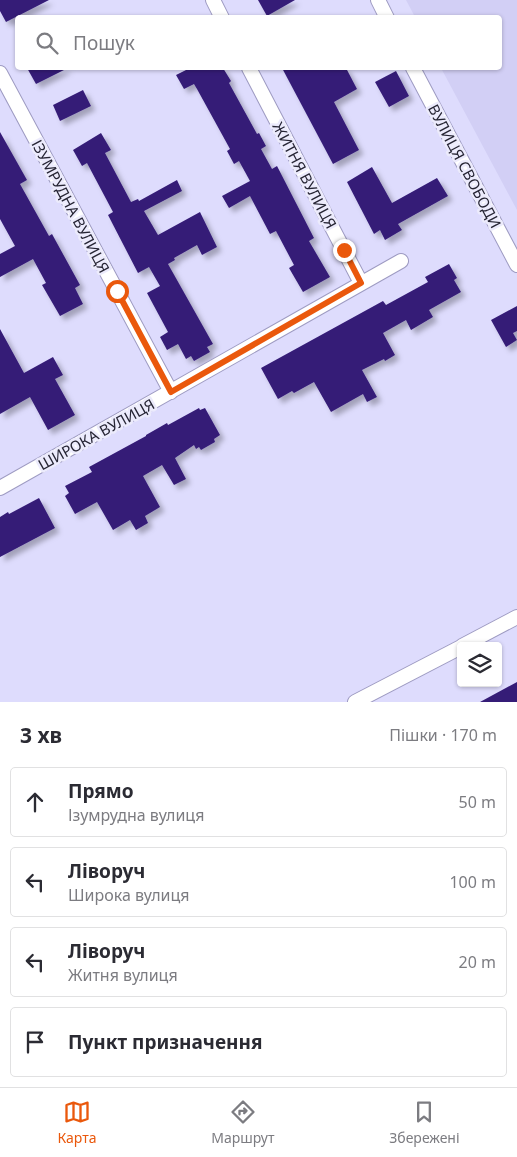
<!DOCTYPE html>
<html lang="uk">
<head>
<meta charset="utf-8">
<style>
	:root { --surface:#fff; --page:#f2f2f3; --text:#2b2b33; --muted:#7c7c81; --line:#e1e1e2; --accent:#ea580c }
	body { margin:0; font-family:"Noto Sans",sans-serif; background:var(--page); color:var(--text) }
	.controls { position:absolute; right:15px; bottom:15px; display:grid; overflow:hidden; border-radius:5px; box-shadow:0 1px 4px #0004 }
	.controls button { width:45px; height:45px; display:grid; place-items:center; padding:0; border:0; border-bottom:1px solid var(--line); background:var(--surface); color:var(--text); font:25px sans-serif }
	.stop { position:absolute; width:15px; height:15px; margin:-11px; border:4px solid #ea580c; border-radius:50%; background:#fff }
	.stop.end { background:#ea580c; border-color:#fff; box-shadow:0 1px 5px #0008 }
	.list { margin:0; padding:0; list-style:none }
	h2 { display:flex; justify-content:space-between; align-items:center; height:65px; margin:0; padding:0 20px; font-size:21px }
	h2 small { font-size:16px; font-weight:400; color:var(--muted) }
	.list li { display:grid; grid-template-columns:32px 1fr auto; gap:15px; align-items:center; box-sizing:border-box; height:70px; margin:0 10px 10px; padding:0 10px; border:1px solid var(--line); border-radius:5px }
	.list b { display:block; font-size:19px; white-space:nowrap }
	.list p { margin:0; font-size:16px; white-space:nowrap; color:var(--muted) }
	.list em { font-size:16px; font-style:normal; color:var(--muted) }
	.icon { flex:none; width:28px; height:28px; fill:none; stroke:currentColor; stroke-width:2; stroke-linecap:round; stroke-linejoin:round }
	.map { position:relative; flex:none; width:517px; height:702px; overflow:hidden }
	.search { position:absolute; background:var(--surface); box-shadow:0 1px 4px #0004; left:15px; right:15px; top:15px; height:55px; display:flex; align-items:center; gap:12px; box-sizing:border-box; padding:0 18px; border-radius:5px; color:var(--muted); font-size:19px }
	.sheet { height:385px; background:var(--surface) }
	nav { display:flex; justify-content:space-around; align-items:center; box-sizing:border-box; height:70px; border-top:1px solid var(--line); background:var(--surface); font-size:14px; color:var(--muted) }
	nav a { display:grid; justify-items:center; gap:2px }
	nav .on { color:var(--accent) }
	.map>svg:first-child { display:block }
	.built { fill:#d2cff5 }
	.building { fill:#351c77; filter:url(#shadow) }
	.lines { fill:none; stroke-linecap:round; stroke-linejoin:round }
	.street-casing { stroke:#9e9bc2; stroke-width:16 }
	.street { stroke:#fff; stroke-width:14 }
	.route { stroke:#ea580c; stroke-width:6 }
	.labels { text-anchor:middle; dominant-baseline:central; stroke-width:5; stroke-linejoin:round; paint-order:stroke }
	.street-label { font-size:15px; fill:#262534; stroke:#ecebfc }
</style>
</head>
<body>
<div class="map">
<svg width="517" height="702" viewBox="0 0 517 702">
	<defs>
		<filter id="shadow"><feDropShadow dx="4.5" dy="4.5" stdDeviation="2.5" flood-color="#0004"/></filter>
	</defs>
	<rect width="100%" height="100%" fill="#dedcfd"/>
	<path class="built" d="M406 0H517V210L441 68H500V18L415 17Z"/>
	<path class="building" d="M0 0H49L6 22 0 11Z
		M258 0H295L267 16Z
		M27 68H68L36 84Z
		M190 68H223L231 81 229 83 257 134 259 133 266 146 261 149 272 169 277 166 314 238 309 241 330 277 303 292 289 268 294 265 276 231 270 234 250 196 229 208 222 196 250 181 239 161 234 164 227 151 230 149 197 89 194 84 184 89 176 75Z
		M282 68H346L357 89 334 102 359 150 333 164Z
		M396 71 409 96 389 107 375 82Z
		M83 90 91 106 60 121 53 105Z
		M0 132 27 180 20 184 49 236 52 234 80 285 75 288 83 304 60 316 42 285 46 283 33 259 0 277V254L15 246 0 219Z
		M101 133 111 150 105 153 131 202 138 199 139 201 177 180 182 191 144 211 158 235 200 212 217 247 202 255 197 245 174 258 175 260 168 264 213 344 207 347 210 352 194 361 191 356 186 359 178 344 167 350 160 337 168 332 147 293 160 286 149 267 138 273 108 215 113 212 87 163 82 166 73 150Z
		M372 167 392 203 437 178 448 196 398 224 402 230 385 240 380 230 374 234 347 182Z
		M449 264 457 278 454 280 461 292 429 310 433 317 411 330 406 320 383 333 395 355 385 361 384 359 362 370 377 397 367 402 363 394 331 412 314 382 294 393 292 391 278 399 261 368 383 301 386 305 428 282 425 277Z
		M517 306V331L513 333 517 340 506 347 491 320Z
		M0 329 24 373 53 357 63 375 55 379 75 415 48 430 30 397 0 414Z
		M199 408 200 410 205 408 220 435 214 439 215 442 201 450 199 447 196 449 194 445 175 458 186 479 174 485 162 465 143 476 160 507 145 516 148 523 136 530 130 520 113 530 97 502 75 514 65 496 69 493 65 486 92 472 89 467 146 436V435L167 423 168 425Z
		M39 498 55 528 0 557V517L8 512 9 514Z
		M517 682V702H480Z"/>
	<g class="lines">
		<defs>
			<path id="street" d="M213 0 222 18
				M378 0 387 18
				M249 68 361 283
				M413 68 517 265
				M0 73 171 392
				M0 488 401 261
				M462 646 517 617
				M355 702 461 647"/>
		</defs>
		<use href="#street" class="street-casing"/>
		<use href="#street" class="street"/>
	</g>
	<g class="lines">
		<path class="route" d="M117 291 171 392 361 283 344 250"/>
	</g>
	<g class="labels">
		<g class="street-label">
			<text transform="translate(465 166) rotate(62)">ВУЛИЦЯ СВОБОДИ</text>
			<text transform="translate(305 175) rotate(62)">ЖИТНЯ ВУЛИЦЯ</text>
			<text transform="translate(71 206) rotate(62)">ІЗУМРУДНА ВУЛИЦЯ</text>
			<text transform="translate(96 434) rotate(-29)">ШИРОКА ВУЛИЦЯ</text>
		</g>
	</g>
</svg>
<div class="controls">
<button><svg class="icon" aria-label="layers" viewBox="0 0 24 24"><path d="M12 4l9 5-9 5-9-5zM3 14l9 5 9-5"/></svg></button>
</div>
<div class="stop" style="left:117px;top:291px"></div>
<div class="stop end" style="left:344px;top:250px"></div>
<div class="search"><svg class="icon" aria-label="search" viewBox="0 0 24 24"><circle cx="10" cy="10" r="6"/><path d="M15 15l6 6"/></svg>Пошук</div>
</div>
<section class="sheet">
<h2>3 хв<small>Пішки · 170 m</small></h2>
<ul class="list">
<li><svg class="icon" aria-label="ahead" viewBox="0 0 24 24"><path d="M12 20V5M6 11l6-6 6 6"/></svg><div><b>Прямо</b><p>Ізумрудна вулиця</p></div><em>50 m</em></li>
<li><svg class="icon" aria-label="left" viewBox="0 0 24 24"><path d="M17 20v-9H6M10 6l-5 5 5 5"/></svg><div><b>Ліворуч</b><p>Широка вулиця</p></div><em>100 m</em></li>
<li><svg class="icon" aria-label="left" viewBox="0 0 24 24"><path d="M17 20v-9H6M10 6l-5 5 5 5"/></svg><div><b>Ліворуч</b><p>Житня вулиця</p></div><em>20 m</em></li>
<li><svg class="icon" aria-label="arrive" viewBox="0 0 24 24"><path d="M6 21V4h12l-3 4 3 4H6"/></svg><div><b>Пункт призначення</b></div></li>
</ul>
</section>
<nav>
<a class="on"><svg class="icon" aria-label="map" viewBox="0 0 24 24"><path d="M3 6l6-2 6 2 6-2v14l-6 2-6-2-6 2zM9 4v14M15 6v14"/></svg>Карта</a>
<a><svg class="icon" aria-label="directions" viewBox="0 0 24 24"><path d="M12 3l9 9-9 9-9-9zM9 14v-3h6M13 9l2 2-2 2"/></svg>Маршрут</a>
<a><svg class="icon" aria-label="saved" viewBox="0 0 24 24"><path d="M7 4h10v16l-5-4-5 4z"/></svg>Збережені</a>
</nav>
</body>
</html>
